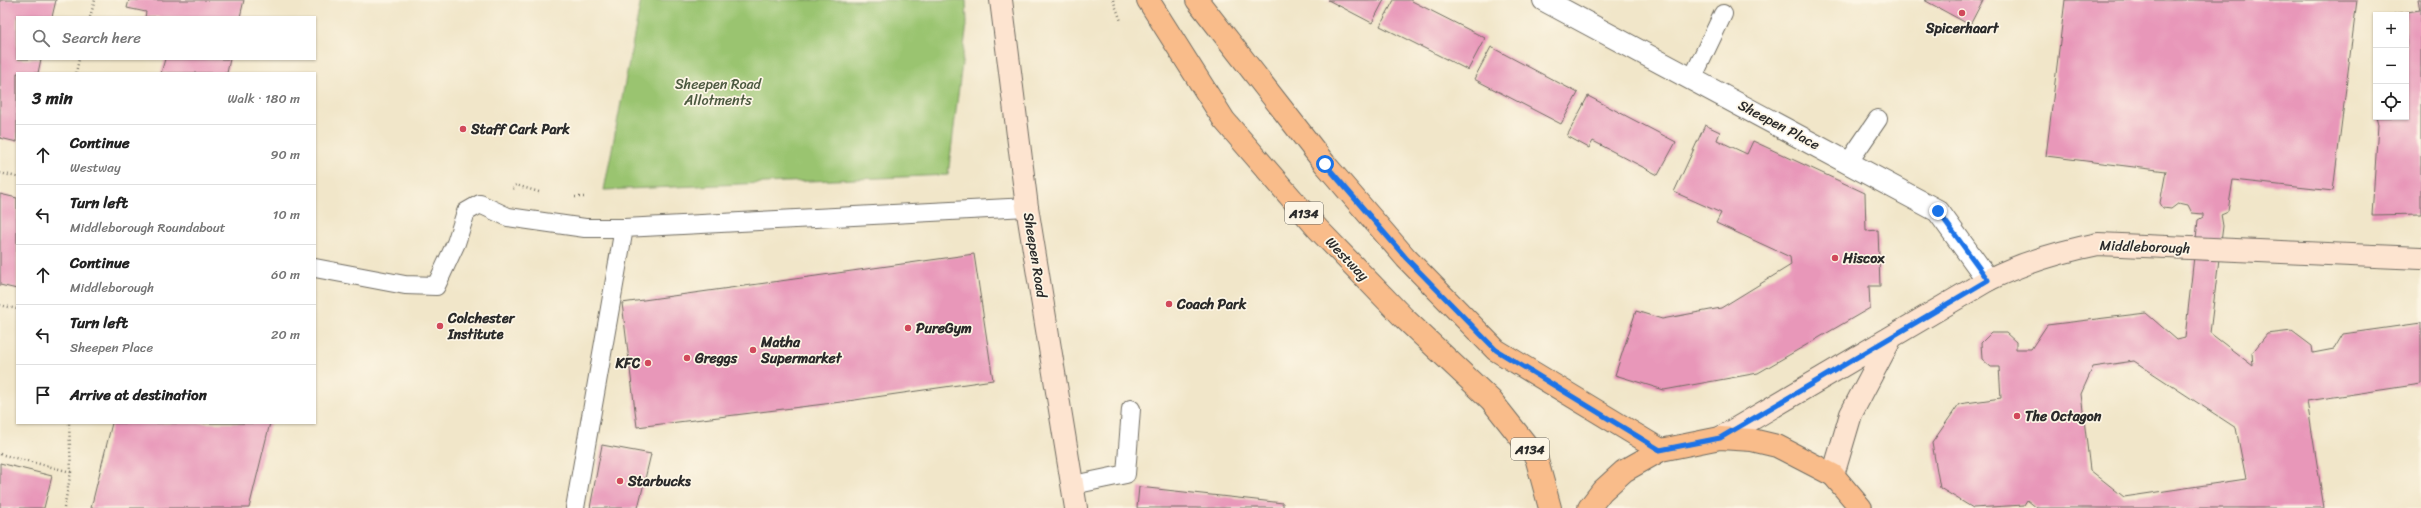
<!DOCTYPE html>
<html lang="en">
<head>
<meta charset="utf-8">
<style>
	:root { --surface:#fff; --page:#f6f6f6; --text:#222; --muted:#767676; --line:#e0e0e0 }
	body { margin:0; font-family:Sriracha,sans-serif; background:var(--page); color:var(--text) }
	.controls { position:absolute; right:12px; top:12px; display:grid; overflow:hidden; border-radius:0px; box-shadow:0 1px 3px #0004 }
	.controls button { width:36px; height:36px; display:grid; place-items:center; padding:0; border:0; border-bottom:1px solid var(--line); background:var(--surface); color:var(--text); font:20px sans-serif }
	.stop { position:absolute; width:12px; height:12px; margin:-9px; border:3px solid #1a73e8; border-radius:50%; background:#fff }
	.stop.end { background:#1a73e8; border-color:#fff; box-shadow:0 1px 4px #0008 }
	.list { margin:0; padding:0; list-style:none }
	h2 { display:flex; justify-content:space-between; align-items:center; height:52px; margin:0; padding:0 16px; font-size:17px }
	h2 small { font-size:13px; font-weight:400; color:var(--muted) }
	.list li { display:grid; grid-template-columns:26px 1fr auto; gap:12px; align-items:center; box-sizing:border-box; height:60px; padding:0 16px; border-top:1px solid var(--line) }
	.list b { display:block; font-size:15px; white-space:nowrap }
	.list p { margin:0; font-size:13px; white-space:nowrap; color:var(--muted) }
	.list em { font-size:13px; font-style:normal; color:var(--muted) }
	.icon { flex:none; width:22px; height:22px; fill:none; stroke:currentColor; stroke-width:2; stroke-linecap:round; stroke-linejoin:round }
	.map { position:relative; flex:none; width:2421px; height:508px; overflow:hidden }
	.search { position:absolute; background:var(--surface); box-shadow:0 1px 3px #0004; left:16px; top:16px; width:300px; height:44px; display:flex; align-items:center; gap:10px; box-sizing:border-box; padding:0 14px; border-radius:0px; color:var(--muted); font-size:15px }
	.panel { position:absolute; background:var(--surface); box-shadow:0 1px 3px #0004; left:16px; top:72px; width:300px; height:352px; border-radius:0px }
	.map>svg:first-child { display:block }
	.green { fill:#9ac470; stroke:#62784e }
	.building { fill:#e897b9; fill-rule:evenodd }
	.lines { fill:none; stroke-linecap:round; stroke-linejoin:round }
	.lane-casing { stroke:#706c62; stroke-width:20 }
	.street-casing { stroke:#706c62; stroke-width:24 }
	.secondary-casing { stroke:#706c62; stroke-width:24 }
	.primary-casing { stroke:#706c62; stroke-width:24 }
	.path { stroke:#706c62; stroke-width:2.5; stroke-dasharray:1 3; stroke-linecap:butt }
	.lane { stroke:#fff; stroke-width:18 }
	.street { stroke:#fff; stroke-width:22 }
	.secondary { stroke:#fde4d0; stroke-width:22 }
	.primary { stroke:#f9bc8a; stroke-width:22 }
	.route { stroke:#1a73e8; stroke-width:5 }
	.poi-dot { fill:#d1495b; stroke:#fcf5e5; stroke-width:1.5 }
	.labels { text-anchor:middle; dominant-baseline:central; stroke-width:3.5; stroke-linejoin:round; paint-order:stroke }
	.shield { fill:#fcf5e5; stroke:#6a6863; stroke-width:1 }
	.shield-label { font-size:13px; font-weight:bold; fill:#2b2b2b }
	.poi-label { font-size:14px; font-weight:bold; fill:#2b2b2b; stroke:#fcf5e5; text-anchor:start }
	.park-label { font-size:14px; fill:#4c5940; stroke:#fcf5e5 }
	.street-label { font-size:14px; fill:#2b2b2b; stroke:#fcf5e5 }
</style>
</head>
<body>
<div class="map">
<svg width="2421" height="508" viewBox="0 0 2421 508">
	<rect width="100%" height="100%" fill="#fcf5e5"/>
	<filter id="ink" filterUnits="userSpaceOnUse"><feTurbulence type="fractalNoise" baseFrequency=".025" numOctaves="2"/><feDisplacementMap in="SourceGraphic" scale="8" xChannelSelector="R" yChannelSelector="G"/><feConvolveMatrix kernelMatrix="1 2 1 2 8 2 1 2 1" color-interpolation-filters="sRGB"/></filter>
	<filter id="wash" filterUnits="userSpaceOnUse"><feTurbulence type="fractalNoise" baseFrequency=".012" numOctaves="4" result="noise"/><feDisplacementMap in="SourceGraphic" scale="16" xChannelSelector="R" yChannelSelector="G"/><feGaussianBlur stdDeviation="0.9" result="paint"/><feColorMatrix in="noise" values="0 0 0 0 0 0 0 0 0 0 0 0 0 0 0 0 0 1.4 0 .05"/><feComposite in="paint" operator="in"/></filter>
	<g filter="url(#wash)">
		<rect width="100%" height="100%" fill="#f1e6c9"/>
		<path class="green" d="M641 0H966L967 23 948 175 604 190Z"/>
		<g id="blocks">
			<path class="building" d="M0 0H56L52 17H17V59H41L38 73H17V142L0 138Z
				M129 0H244L240 17H145L146 12 127 8Z
				M1328 0H1384L1372 23Z
				M1394 0H1410L1485 38 1468 70 1380 26Z
				M1924 0H1983L1970 25Z
				M2065 0H2357L2333 191 2233 180 2228 211 2221 214 2223 226 2210 333 2253 366 2252 353 2267 334 2292 331 2312 346 2313 353 2334 349 2343 334 2421 323V384L2307 401 2324 508H2037L2027 500 2024 505 1973 508 1940 488 1932 443 1959 404 2001 398 1999 367H1991L1982 359 1981 343 1991 333H2006L2016 342V349H2031L2047 325 2146 313 2177 340 2185 338 2198 220 2203 217V214L2192 213 2188 205 2179 203 2171 209 2163 208 2160 203 2166 171 2046 156ZM2134 361 2236 428 2246 479 2124 497 2090 470 2081 394 2093 367Z
				M2418 0H2421V214L2372 215 2378 125 2376 117H2406V15L2394 14 2420 10Z
				M1491 47 1578 93 1561 124 1474 79Z
				M165 59H230L227 73H161Z
				M1588 96 1676 142 1658 175 1593 141 1589 148 1567 136Z
				M1705 125 1720 132 1717 140 1747 154 1753 141 1865 193 1866 231 1878 230 1880 286H1869L1870 308 1758 373 1664 390 1615 375 1636 311 1662 319 1721 308 1791 265 1790 257 1716 223 1721 213 1674 192Z
				M0 194 17 198V289L0 285Z
				M974 254 993 380 841 402 637 427 622 303Z
				M112 423H270L249 508H91Z
				M602 445 651 454 638 508H590Z
				M0 463 52 476 44 508H0Z
				M1139 487 1283 503V508H1137Z"/>
		</g>
	</g>
	<g filter="url(#ink)">
		<use href="#blocks" fill-opacity="0" stroke="#706c62" stroke-width="1"/>
		<g class="lines">
			<defs>
				<path id="lane" d="M1692 79 1723 14
					M1848 163 1878 119
					M315 268 405 285 436 286 456 243 466 212 480 204 508 217 585 228H624L1027 207
					M1073 485 1126 474 1131 409
					M575 508 624 228"/>
				<path id="street" d="M1544 0 1938 211 1988 280"/>
				<path id="secondary" d="M1001 0 1027 207 1076 508
					M1720 438 1988 280C2024 262 2059 252 2098 244L2421 258
					M1833 475 1851 414 1891 338"/>
				<path id="primary" d="M1148 0 1224 120 1318 229 1404 318 1491 400 1536 457 1550 508
					M1197 0 1325 164 1406 258 1496 350 1661 450
					M1589 508 1602 491 1624 471 1661 450 1720 438 1752 440 1777 446 1833 475 1861 508"/>
			</defs>
			<use href="#lane" class="lane-casing"/>
			<use href="#street" class="street-casing"/>
			<use href="#secondary" class="secondary-casing"/>
			<use href="#primary" class="primary-casing"/>
			<path class="path" d="M1113 0 1121 21
				M90 17 95 0
				M76 73 79 59
				M0 173 17 177
				M513 189 516 185 539 192
				M575 197H586
				M0 305 17 309
				M0 454 71 472
				M64 508 71 472 69 423"/>
			<use href="#lane" class="lane"/>
			<use href="#street" class="street"/>
			<use href="#secondary" class="secondary"/>
			<use href="#primary" class="primary"/>
		</g>
	</g>
	<g class="lines" filter="url(#ink)">
		<path class="route" d="M1325 164 1406 258 1496 350 1660 450 1720 438 1988 280 1938 211"/>
	</g>
	<g class="poi-dot">
		<circle cx="1962" cy="13" r="4"/>
		<circle cx="463" cy="129" r="4"/>
		<circle cx="1835" cy="258" r="4"/>
		<circle cx="1169" cy="304" r="4"/>
		<circle cx="440" cy="326" r="4"/>
		<circle cx="908" cy="328" r="4"/>
		<circle cx="753" cy="350" r="4"/>
		<circle cx="687" cy="358" r="4"/>
		<circle cx="648" cy="363" r="4"/>
		<circle cx="2017" cy="416" r="4"/>
		<circle cx="620" cy="481" r="4"/>
	</g>
	<g class="labels">
		<g class="shield">
			<rect x="1285" y="202" width="38" height="22" rx="3"/>
			<rect x="1511" y="438" width="38" height="22" rx="3"/>
		</g>
		<g class="shield-label">
			<text x="1304" y="213">A134</text>
			<text x="1530" y="449">A134</text>
		</g>
		<g class="poi-label">
			<text x="1962" y="28" text-anchor="middle">Spicerhaart</text>
			<text x="471" y="129">Staff Cark Park</text>
			<text x="1843" y="258">Hiscox</text>
			<text x="1177" y="304">Coach Park</text>
			<text x="448" y="318">Colchester<tspan x="448" dy="16">Institute</tspan></text>
			<text x="916" y="328">PureGym</text>
			<text x="761" y="342">Matha<tspan x="761" dy="16">Supermarket</tspan></text>
			<text x="695" y="358">Greggs</text>
			<text x="640" y="363" text-anchor="end">KFC</text>
			<text x="2025" y="416">The Octagon</text>
			<text x="628" y="481">Starbucks</text>
		</g>
		<g class="park-label">
			<text x="718" y="84">Sheepen Road<tspan x="718" dy="16">Allotments</tspan></text>
		</g>
		<g class="street-label">
			<text transform="translate(1779 125) rotate(28)">Sheepen Place</text>
			<text transform="translate(2145 247) rotate(2)">Middleborough</text>
			<text transform="translate(1035 255) rotate(81)">Sheepen Road</text>
			<text transform="translate(1347 259) rotate(46)">Westway</text>
		</g>
	</g>
</svg>
<div class="controls">
<button>+</button>
<button>−</button>
<button><svg class="icon" aria-label="locate" viewBox="0 0 24 24"><circle cx="12" cy="12" r="6"/><path d="M12 2v4M12 18v4M2 12h4M18 12h4"/></svg></button>
</div>
<div class="stop" style="left:1325px;top:164px"></div>
<div class="stop end" style="left:1938px;top:211px"></div>
<div class="search"><svg class="icon" aria-label="search" viewBox="0 0 24 24"><circle cx="10" cy="10" r="6"/><path d="M15 15l6 6"/></svg>Search here</div>
<section class="panel">
<h2>3 min<small>Walk · 180 m</small></h2>
<ul class="list">
<li><svg class="icon" aria-label="ahead" viewBox="0 0 24 24"><path d="M12 20V5M6 11l6-6 6 6"/></svg><div><b>Continue</b><p>Westway</p></div><em>90 m</em></li>
<li><svg class="icon" aria-label="left" viewBox="0 0 24 24"><path d="M17 20v-9H6M10 6l-5 5 5 5"/></svg><div><b>Turn left</b><p>Middleborough Roundabout</p></div><em>10 m</em></li>
<li><svg class="icon" aria-label="ahead" viewBox="0 0 24 24"><path d="M12 20V5M6 11l6-6 6 6"/></svg><div><b>Continue</b><p>Middleborough</p></div><em>60 m</em></li>
<li><svg class="icon" aria-label="left" viewBox="0 0 24 24"><path d="M17 20v-9H6M10 6l-5 5 5 5"/></svg><div><b>Turn left</b><p>Sheepen Place</p></div><em>20 m</em></li>
<li><svg class="icon" aria-label="arrive" viewBox="0 0 24 24"><path d="M6 21V4h12l-3 4 3 4H6"/></svg><div><b>Arrive at destination</b></div></li>
</ul>
</section>
</div>
</body>
</html>
